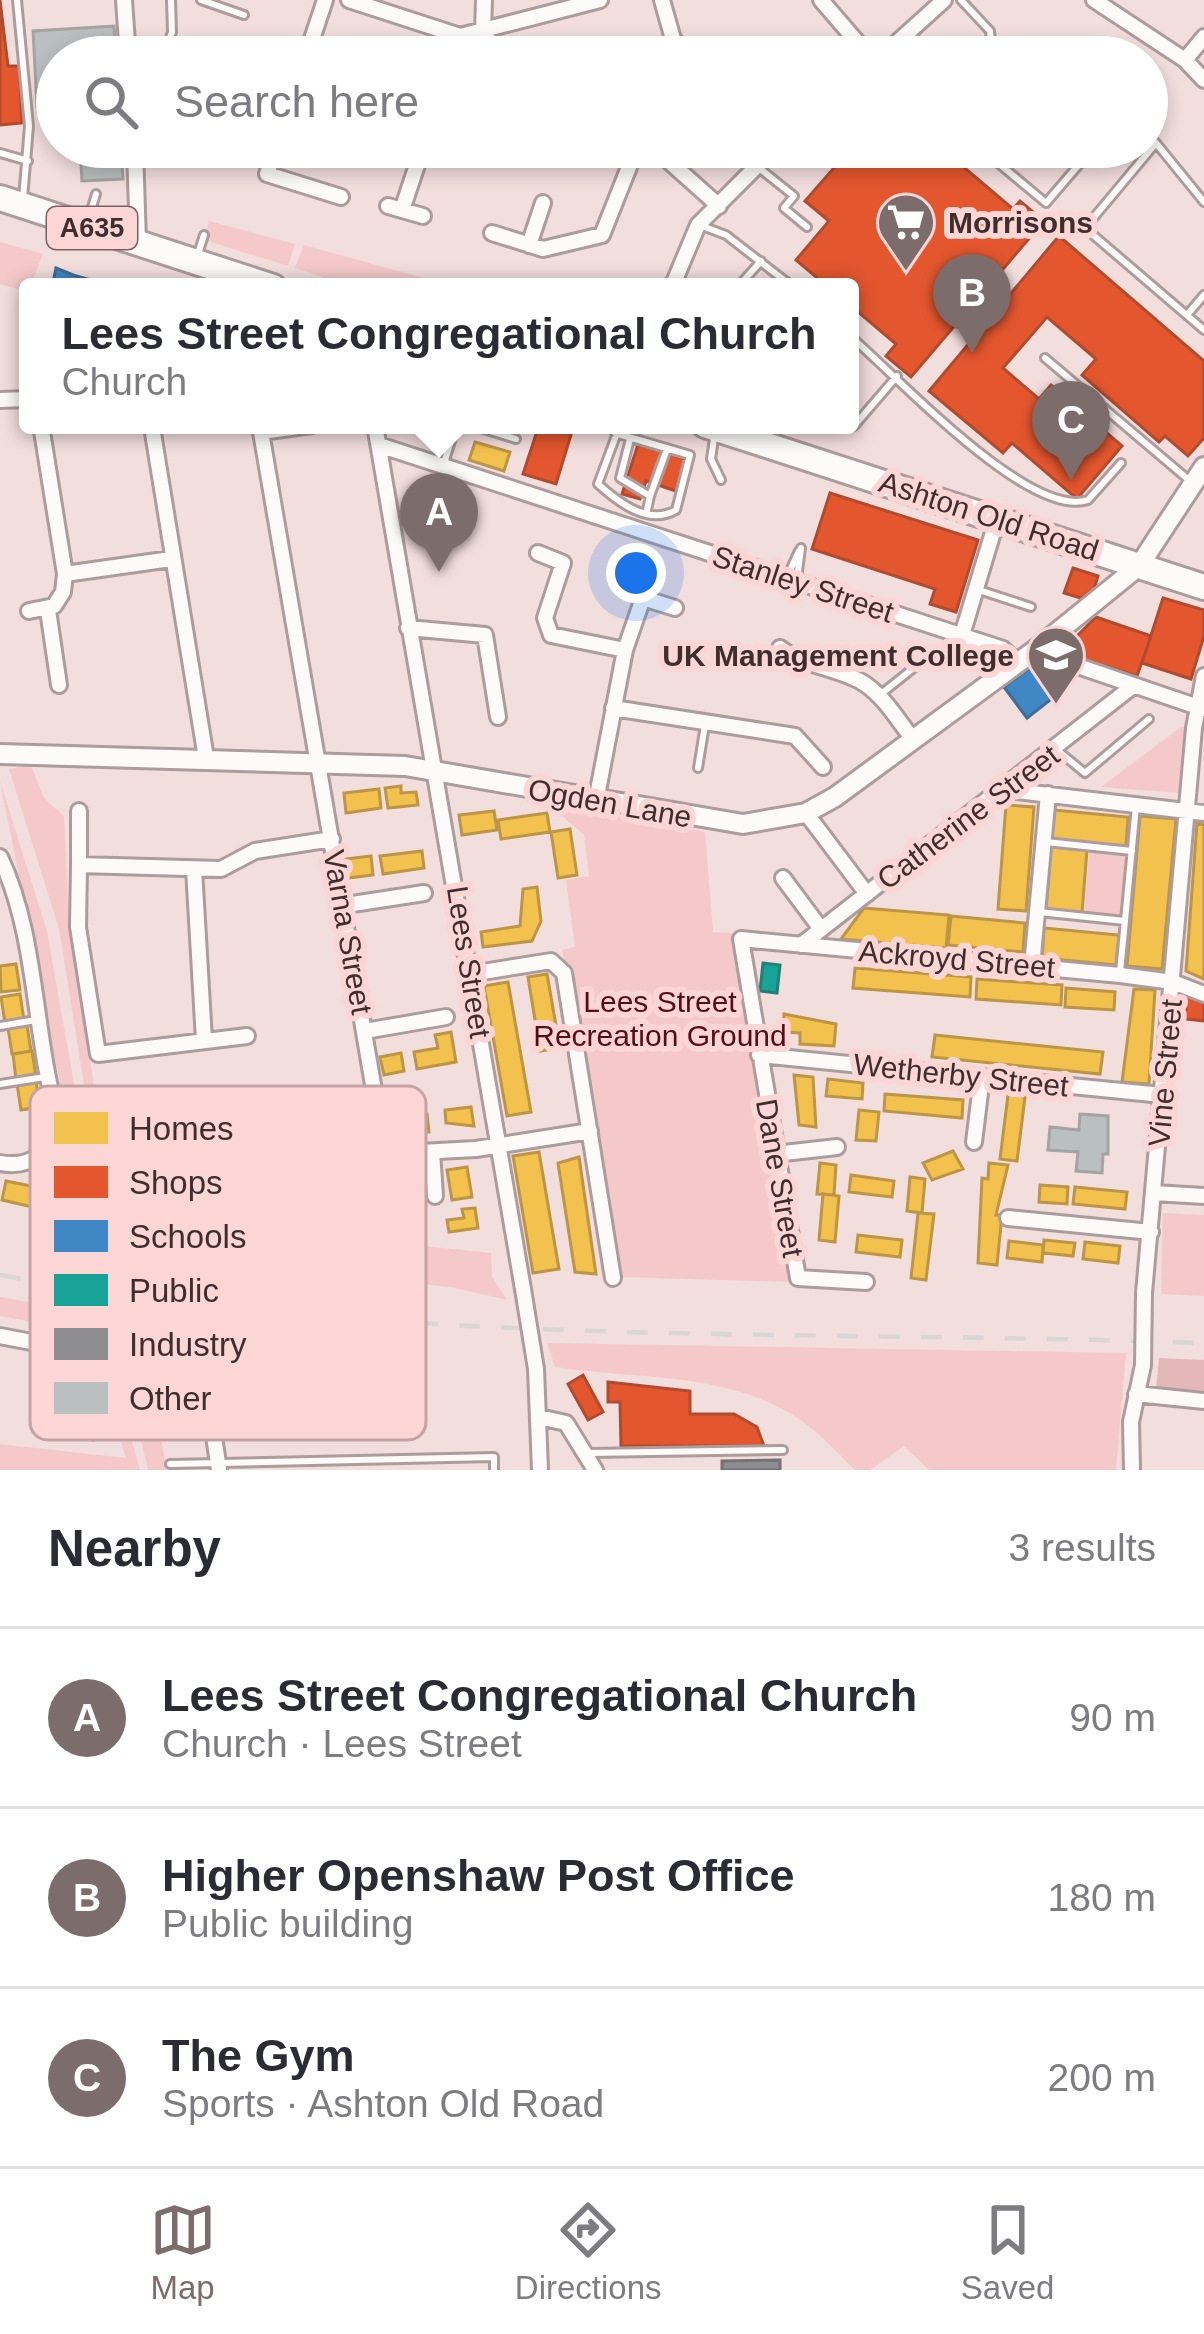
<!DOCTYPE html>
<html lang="en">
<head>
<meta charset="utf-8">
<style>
	:root { --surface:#fff; --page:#f7f7f7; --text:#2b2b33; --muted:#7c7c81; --line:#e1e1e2; --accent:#7d6c6c }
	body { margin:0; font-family:Helvetica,sans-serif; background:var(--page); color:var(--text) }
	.you { position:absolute; left:636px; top:573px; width:42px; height:42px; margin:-30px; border:9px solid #fff; border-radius:50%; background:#1a73e8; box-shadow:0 0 0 18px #1a73e833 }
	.badge { display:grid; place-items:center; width:78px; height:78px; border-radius:50%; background:var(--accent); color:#fff; font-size:39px; font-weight:700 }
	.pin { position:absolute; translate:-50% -99px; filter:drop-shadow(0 3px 6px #0008) }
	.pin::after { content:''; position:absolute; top:63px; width:42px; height:36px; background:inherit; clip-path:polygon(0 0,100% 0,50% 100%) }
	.popup { position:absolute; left:19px; top:278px; width:840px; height:156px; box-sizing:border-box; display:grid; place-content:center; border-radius:12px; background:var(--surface); filter:drop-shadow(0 3px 9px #0005); font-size:39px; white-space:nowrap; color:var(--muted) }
	.popup b { font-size:45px; color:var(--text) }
	.popup::after { content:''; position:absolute; left:50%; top:100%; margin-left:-24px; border:24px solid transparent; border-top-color:var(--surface) }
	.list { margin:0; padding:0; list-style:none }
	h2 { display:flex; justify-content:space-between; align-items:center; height:156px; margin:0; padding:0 48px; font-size:51px }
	h2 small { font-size:39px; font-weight:400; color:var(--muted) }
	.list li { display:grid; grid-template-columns:78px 1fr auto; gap:36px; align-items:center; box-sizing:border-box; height:180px; padding:0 48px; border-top:3px solid var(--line) }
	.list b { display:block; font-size:45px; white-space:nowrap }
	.list p { margin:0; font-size:39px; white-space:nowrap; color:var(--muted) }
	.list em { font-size:39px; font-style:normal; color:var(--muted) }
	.icon { flex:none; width:66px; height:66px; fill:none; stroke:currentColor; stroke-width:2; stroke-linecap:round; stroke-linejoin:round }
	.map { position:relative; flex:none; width:1204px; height:1470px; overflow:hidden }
	.search { position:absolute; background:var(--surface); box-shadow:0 6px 18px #0003; left:36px; right:36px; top:36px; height:132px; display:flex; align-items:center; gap:30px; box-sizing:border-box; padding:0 42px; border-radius:66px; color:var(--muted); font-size:45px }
	.sheet { height:696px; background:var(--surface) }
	nav { display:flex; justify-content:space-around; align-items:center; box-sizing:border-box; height:168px; border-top:3px solid var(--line); background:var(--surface); font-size:33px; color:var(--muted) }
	nav a { display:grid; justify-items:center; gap:6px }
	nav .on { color:var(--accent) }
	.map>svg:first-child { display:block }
	.green { fill:#f5c9c9 }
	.forest { fill:#e4b7b8 }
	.homes { fill:#f2c14e; stroke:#bc9545; stroke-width:3 }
	.shops { fill:#e4572e; stroke:#b24b2e; stroke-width:3 }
	.schools { fill:#3f88c5; stroke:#3f6d98; stroke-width:3 }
	.public { fill:#17a398; stroke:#238078; stroke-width:3 }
	.industry { fill:#8d8d92; stroke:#757174; stroke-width:3 }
	.building { fill:#babfbf; stroke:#a5a3a3; stroke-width:3 }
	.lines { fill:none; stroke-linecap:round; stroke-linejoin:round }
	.lane-casing { stroke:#ac9c9c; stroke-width:12 }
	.street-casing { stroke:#ac9c9c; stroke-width:20 }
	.secondary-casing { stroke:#ac9c9c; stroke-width:24 }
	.highway-casing { stroke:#ac9c9c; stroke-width:30 }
	.lane { stroke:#fdfafa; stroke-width:6 }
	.street { stroke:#fdfafa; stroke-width:14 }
	.secondary { stroke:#fdfafa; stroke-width:18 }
	.highway { stroke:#fdfafa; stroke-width:24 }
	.rail { stroke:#dbd6d6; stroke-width:4.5; stroke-dasharray:21 21; stroke-linecap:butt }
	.street-bridge-casing { stroke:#ac9c9c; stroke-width:20; stroke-linecap:butt }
	.street-bridge { stroke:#fdfafa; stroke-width:14 }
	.labels { text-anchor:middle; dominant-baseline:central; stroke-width:12; stroke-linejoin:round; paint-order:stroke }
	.shield { fill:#fcd5d5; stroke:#776161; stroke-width:3 }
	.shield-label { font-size:27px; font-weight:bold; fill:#3e2f2f }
	.poi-label { font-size:30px; font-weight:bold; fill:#3e2f2f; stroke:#fcd5d5; text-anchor:start }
	.street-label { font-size:30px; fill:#3e2f2f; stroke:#fcd5d5 }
	.park-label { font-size:30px; fill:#570b17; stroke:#fcd5d5 }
	.key { fill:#fcd5d5; stroke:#c3a3a3; stroke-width:3 }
	.key-label { font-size:33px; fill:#3e2f2f }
</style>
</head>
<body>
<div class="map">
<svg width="1204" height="1470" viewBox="0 0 1204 1470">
	<rect width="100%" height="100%" fill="#f3dede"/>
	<path class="green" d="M209 221 295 244 288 266 204 240Z
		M0 242 43 254 28 292 0 284Z
		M304 245 456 287H351L295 268Z
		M1181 727 1187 728 1179 793 1101 787Z
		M31 765 44 798 64 816 69 925 114 1215 105 1216 59 929 9 769Z
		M0 781 47 931 98 1220 91 1236C69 1228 60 1216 58 1193L74 1191 67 1120Z
		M547 803 705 832 713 932 732 933 792 1282 620 1277 562 950 575 947 566 880 589 876 584 835Z
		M1089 850 1127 853 1122 916 1084 913Z
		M1163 1213 1204 1215V1296L1161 1294Z
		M248 1228 491 1253 492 1277 507 1300 451 1287 309 1274 217 1279 113 1266 111 1253 188 1252 222 1258Z
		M0 1297 96 1314 140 1470H0V1444L126 1458 84 1331 0 1316Z
		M112 1316 314 1337 318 1345 405 1368 417 1381 219 1356 145 1354 167 1470H148Z
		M547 1343 1126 1353 1116 1470H929L904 1446 870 1470H855C837 1453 820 1433 799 1419 727 1371 638 1380 555 1367Z"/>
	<path class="forest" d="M1159 1358 1204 1360V1395L1156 1390Z"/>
	<path class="homes" d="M475 442 510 452 504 471 469 460Z
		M401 786V793L416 792 418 805 388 808 385 788Z
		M379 789 381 808 346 813 344 793Z
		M1006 805 1034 807 1026 911 998 909Z
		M1054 810 1128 817 1126 846 1051 840Z
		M494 811 497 830 462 835 459 815Z
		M547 813 550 832 501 839 498 820Z
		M1140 816 1176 819 1162 969 1127 966Z
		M1197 823 1204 825V979L1186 971Z
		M570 829 577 875 558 878 551 832Z
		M1051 847 1087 850 1082 913 1046 910Z
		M422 851 424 868 383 874 380 856Z
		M371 856 373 875 348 878 346 859Z
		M537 887 541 921 532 941 483 947 481 932 520 926 523 889Z
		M864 908 949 915 946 948 841 939Z
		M951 916 1025 923 1023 952 948 945Z
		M1044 928 1119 935 1116 965 1042 958Z
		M16 964 20 990 1 992 0 966Z
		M855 968 971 977 970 997 853 988Z
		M547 974 560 1048 540 1051 528 977Z
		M977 979 1062 985 1061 1005 976 999Z
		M508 982 531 1112 507 1116 484 986Z
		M1066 988 1115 992 1114 1010 1065 1007Z
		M1134 989 1155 990 1149 1084 1122 1082Z
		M20 994 24 1020 5 1023 1 997Z
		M784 1014 836 1024 834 1046 800 1044V1033L783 1032Z
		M27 1025 31 1051 12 1054 8 1028Z
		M451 1032 456 1062 417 1069 414 1052 438 1048 435 1035Z
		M935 1035 1103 1052 1100 1074 932 1057Z
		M32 1051 36 1077 16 1080 13 1054Z
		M401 1053 404 1071 384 1075 380 1057Z
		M794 1075 813 1077 816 1127 799 1125Z
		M828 1079 863 1083 862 1099 826 1096Z
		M36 1081 40 1107 21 1110 17 1084Z
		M885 1094 963 1100 962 1118 884 1111Z
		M1008 1095 1025 1097 1017 1161 1000 1159Z
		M471 1107 474 1126 446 1123 445 1110Z
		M859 1110 879 1112 876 1141 856 1140Z
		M427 1114 429 1132 408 1134 406 1116Z
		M953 1151 963 1169 932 1180 923 1163Z
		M539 1152 559 1269 533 1273 513 1156Z
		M579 1157 596 1274 575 1272 558 1163Z
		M820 1163 836 1165 834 1195 817 1194Z
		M989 1163 1008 1165 996 1215H1002L997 1265 978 1263 982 1178 988 1179Z
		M467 1167 472 1197 452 1200 447 1170Z
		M396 1170 392 1195 379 1197 376 1173Z
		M851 1175 894 1181 892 1197 849 1192Z
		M910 1177 925 1179 922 1213 907 1211Z
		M6 1181 41 1188 37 1208 2 1200Z
		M1040 1185 1068 1187 1067 1204 1039 1202Z
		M1075 1187 1127 1192 1125 1209 1073 1204Z
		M823 1194 839 1196 835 1242 819 1240Z
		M475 1208 478 1228 449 1232 447 1220 464 1218 462 1209Z
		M403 1209 407 1232 388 1235 384 1212Z
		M918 1213 934 1214 926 1280 911 1278Z
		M858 1235 902 1240 900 1257 856 1252Z
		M1044 1240 1075 1243 1073 1256 1043 1253Z
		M1009 1241 1043 1245 1042 1262 1007 1258Z
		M1085 1242 1120 1246 1118 1263 1083 1259Z
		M66 1383 101 1389 93 1440 58 1435Z"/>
	<path class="shops" d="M0 0 8 66H19L22 123 0 125Z
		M823 147H940L1013 209 1020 201 1044 221 911 377 886 356 896 344 850 305V287H828L796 260 829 221 805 201 840 161Z
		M1059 236 1204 361V438L1188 456 1165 436 1159 442 1082 375 1096 359 1047 317 1003 368 1039 399 1051 385 1122 446 1077 499 1012 443 1003 453 929 391Z
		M539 425H574L556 484 523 474Z
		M640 438 667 450 655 484 646 481 640 499 622 494Z
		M666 452 687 460 676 491 655 484Z
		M830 493 978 540 956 612 930 604 935 589 812 549Z
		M1073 568 1098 576 1094 589 1081 598 1064 593Z
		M1163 598 1204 610V636L1191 679 1142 663Z
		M1096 617 1151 636 1137 676 1061 652Z
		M1187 995 1204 1002V1021L1185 1019Z
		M583 1375 603 1412 588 1420 568 1384Z
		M608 1382 690 1391V1414H734L757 1427 764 1446H621L620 1402H608Z"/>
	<path class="schools" d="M56 268 73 275 115 287H52Z
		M1034 665 1056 687 1054 697 1027 718 1004 687Z"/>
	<path class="public" d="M763 963 780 965 777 993 760 991Z"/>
	<path class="industry" d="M780 1460V1470H722V1461Z"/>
	<path class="building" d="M114 26 116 57H57V106L37 107 33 31Z
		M80 147H121L123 179 82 181Z
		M1080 1114 1108 1116V1154H1103L1102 1173 1076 1171 1078 1152 1048 1150 1050 1127 1079 1130Z
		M324 1121 330 1207 268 1211 267 1194 292 1192 288 1138 272 1139 271 1125Z
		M254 1126 255 1149 244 1150 245 1171 257 1170 258 1193 171 1194 172 1201 152 1202 147 1132 180 1130V1139L229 1135V1128Z"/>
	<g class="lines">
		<defs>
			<path id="lane" d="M17 0 29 126 23 199
				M201 0 244 15
				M961 0 990 31 992 49 985 57
				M166 49 172 32 171 0
				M1147 134 1156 143 1085 228 1204 330
				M1156 143 1204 202
				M979 147 1046 203 1094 147
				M0 153 28 161
				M759 168 794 196 784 208 807 227
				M89 217 96 194
				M702 226 726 235 793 287
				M198 254 204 235
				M738 287 761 261
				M1187 315 1204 295
				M850 336C895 374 1029 520 1088 500L1121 463
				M1045 358 1190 481
				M850 422 854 426 897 376
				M471 425 516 439
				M715 432 711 459 721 480
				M615 433 690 455 676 510C648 526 618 502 598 484L620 425
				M630 439 620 478 650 496 647 510
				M444 463 456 425
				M650 496 667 449
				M787 577 799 551
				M797 579 801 548
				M979 590 1031 607
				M881 694 931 654
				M1057 750 1085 773 1149 719
				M698 768 705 725
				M1046 842 1132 851
				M1039 912 1125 921
				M1120 972 1136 806
				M0 1026 36 1020
				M0 1084 45 1077
				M37 1159 58 1218
				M589 1453 783 1450
				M170 1464 494 1457V1470"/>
			<path id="street" d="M124 0 128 57
				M349 0 460 36 600 0
				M484 0 483 33 501 57
				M662 0 673 39 691 57
				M821 0 870 57
				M1094 0 1185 60 1204 80
				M128 49 166 50 190 57
				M306 57 325 0
				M453 57 460 36
				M881 57 944 0
				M1185 60 1204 37
				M135 147 138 243
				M276 147 267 174 341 197
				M653 147 719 206
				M388 206 423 216
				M402 210 423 147
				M492 233 543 249 602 235 637 147
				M529 245 543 203
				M672 287 698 225 776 147
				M0 400 28 399
				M41 425 65 574 171 559
				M312 425 261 432 376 1102 345 1105 338 1111V1141L345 1156 340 1232
				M375 425 523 1289
				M152 427 206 758
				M379 445 1003 649 1017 663
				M538 553 563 563 545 618 551 635 625 650
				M48 610 59 685
				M29 611 54 606 63 592 65 574
				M408 628 485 635 498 717
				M962 635 997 519
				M780 648C804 666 834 667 860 681 882 693 897 719 912 738
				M1034 651 1204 709
				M613 708 795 736 823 767
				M1007 790 1204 813
				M596 801 625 650 643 598 675 608
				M79 811V865L221 869 255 851 332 839
				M806 813 867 894
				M0 857C38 937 33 1035 58 1119 49 1151 34 1169 0 1163
				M79 865 78 927 98 1054 247 1036
				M194 869 204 1040
				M783 878 821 929
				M346 905 424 893
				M801 945 1133 686
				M1032 966 1048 794
				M470 974 551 961 564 973 613 1278
				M365 1031 446 1017
				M759 1055 1162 1095
				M974 1142 982 1077
				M432 1152 435 1196
				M775 1154 837 1147
				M345 1156 476 1149 590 1131
				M1154 1193 1204 1196
				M1008 1218 1151 1232
				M866 1282 798 1278 741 939 1120 975 1173 982 1204 994
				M1144 1293 1194 728 1204 676
				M0 1336 79 1351
				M536 1369 540 1470
				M205 1378 208 1396
				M1136 1394 1204 1401
				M539 1417 566 1423 595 1470
				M393 1431V1391
				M219 1470 208 1396 408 1391
				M1132 1470 1131 1422 1143 1365"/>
			<path id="secondary" d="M0 754 405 766 743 824 806 813 835 797 1034 651 1139 566 1204 467"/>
			<path id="highway" d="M0 198 273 287
				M705 425 1204 587"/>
		</defs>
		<use href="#lane" class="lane-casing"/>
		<use href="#street" class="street-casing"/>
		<use href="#secondary" class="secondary-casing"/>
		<use href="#highway" class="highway-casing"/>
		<use href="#lane" class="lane"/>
		<use href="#street" class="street"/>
		<use href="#secondary" class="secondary"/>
		<use href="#highway" class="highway"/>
		<path class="rail" d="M0 1275C396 1348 803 1329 1204 1343"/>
		<defs>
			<path id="street-bridge" d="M523 1289 536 1369
				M1143 1365 1144 1293"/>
		</defs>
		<use href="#street-bridge" class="street-bridge-casing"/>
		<use href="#street-bridge" class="street-bridge"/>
	</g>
	<defs>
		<symbol id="supermarket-pin" viewBox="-11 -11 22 30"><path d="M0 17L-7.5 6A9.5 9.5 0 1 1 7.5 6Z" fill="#7d6c6c" stroke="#fcd5d5"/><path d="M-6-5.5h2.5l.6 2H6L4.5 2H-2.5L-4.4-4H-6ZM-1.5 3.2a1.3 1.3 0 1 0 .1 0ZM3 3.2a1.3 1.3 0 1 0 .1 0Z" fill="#fff"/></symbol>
		<symbol id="university-pin" viewBox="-11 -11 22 30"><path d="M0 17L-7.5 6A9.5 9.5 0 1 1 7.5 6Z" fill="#7d6c6c" stroke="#fcd5d5"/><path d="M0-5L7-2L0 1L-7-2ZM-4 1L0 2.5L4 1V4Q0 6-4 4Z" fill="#fff"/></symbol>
	</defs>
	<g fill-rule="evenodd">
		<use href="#supermarket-pin" x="873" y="189" width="66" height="90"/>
		<use href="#university-pin" x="1023" y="622" width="66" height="90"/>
	</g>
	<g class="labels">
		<rect class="shield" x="47" y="207" width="90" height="42" rx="9"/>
		<g class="shield-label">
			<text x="92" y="228">A635</text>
		</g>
		<g class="poi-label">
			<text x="948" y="222">Morrisons</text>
			<text x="1014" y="655" text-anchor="end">UK Management College</text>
		</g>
		<g class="street-label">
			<text transform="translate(989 516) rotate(18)">Ashton Old Road</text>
			<text transform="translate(803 584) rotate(18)">Stanley Street</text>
			<text transform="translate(610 803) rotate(10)">Ogden Lane</text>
			<text transform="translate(968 817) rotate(-37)">Catherine Street</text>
			<text transform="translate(348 932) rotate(80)">Varna Street</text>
			<text transform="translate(957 959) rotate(5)">Ackroyd Street</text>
			<text transform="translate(469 962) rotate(81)">Lees Street</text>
			<text transform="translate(1165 1073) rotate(-85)">Vine Street</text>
			<text transform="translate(961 1075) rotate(6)">Wetherby Street</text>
			<text transform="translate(780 1178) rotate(80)">Dane Street</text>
		</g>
		<g class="park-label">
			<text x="660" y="1001">Lees Street<tspan x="660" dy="34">Recreation Ground</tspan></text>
		</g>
	</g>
	<rect x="30" y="1086" width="396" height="354" rx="18" class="key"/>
	<rect x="54" y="1112" width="54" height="32" fill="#f2c14e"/>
	<rect x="54" y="1166" width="54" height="32" fill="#e4572e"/>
	<rect x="54" y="1220" width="54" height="32" fill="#3f88c5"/>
	<rect x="54" y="1274" width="54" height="32" fill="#17a398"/>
	<rect x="54" y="1328" width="54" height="32" fill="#8d8d92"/>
	<rect x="54" y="1382" width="54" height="32" fill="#babfbf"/>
	<g class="key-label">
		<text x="129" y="1140">Homes</text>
		<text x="129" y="1194">Shops</text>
		<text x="129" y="1248">Schools</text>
		<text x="129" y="1302">Public</text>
		<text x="129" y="1356">Industry</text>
		<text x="129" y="1410">Other</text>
	</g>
</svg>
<div class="you"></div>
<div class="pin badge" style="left:439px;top:572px">A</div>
<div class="popup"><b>Lees Street Congregational Church</b>Church</div>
<div class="pin badge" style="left:972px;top:353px">B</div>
<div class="pin badge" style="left:1071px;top:480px">C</div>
<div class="search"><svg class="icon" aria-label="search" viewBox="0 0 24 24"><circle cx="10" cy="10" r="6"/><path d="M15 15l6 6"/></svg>Search here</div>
</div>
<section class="sheet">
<h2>Nearby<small>3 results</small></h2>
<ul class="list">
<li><span class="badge">A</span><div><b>Lees Street Congregational Church</b><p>Church · Lees Street</p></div><em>90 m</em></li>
<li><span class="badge">B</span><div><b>Higher Openshaw Post Office</b><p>Public building</p></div><em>180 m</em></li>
<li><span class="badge">C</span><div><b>The Gym</b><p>Sports · Ashton Old Road</p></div><em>200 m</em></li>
</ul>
</section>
<nav>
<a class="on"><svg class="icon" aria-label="map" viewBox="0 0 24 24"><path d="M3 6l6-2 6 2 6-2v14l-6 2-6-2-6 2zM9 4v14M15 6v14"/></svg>Map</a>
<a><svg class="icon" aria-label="directions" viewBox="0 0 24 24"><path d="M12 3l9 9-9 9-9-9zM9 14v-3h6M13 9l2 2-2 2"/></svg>Directions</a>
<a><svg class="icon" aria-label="saved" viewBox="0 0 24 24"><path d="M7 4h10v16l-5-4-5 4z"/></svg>Saved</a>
</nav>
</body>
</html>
